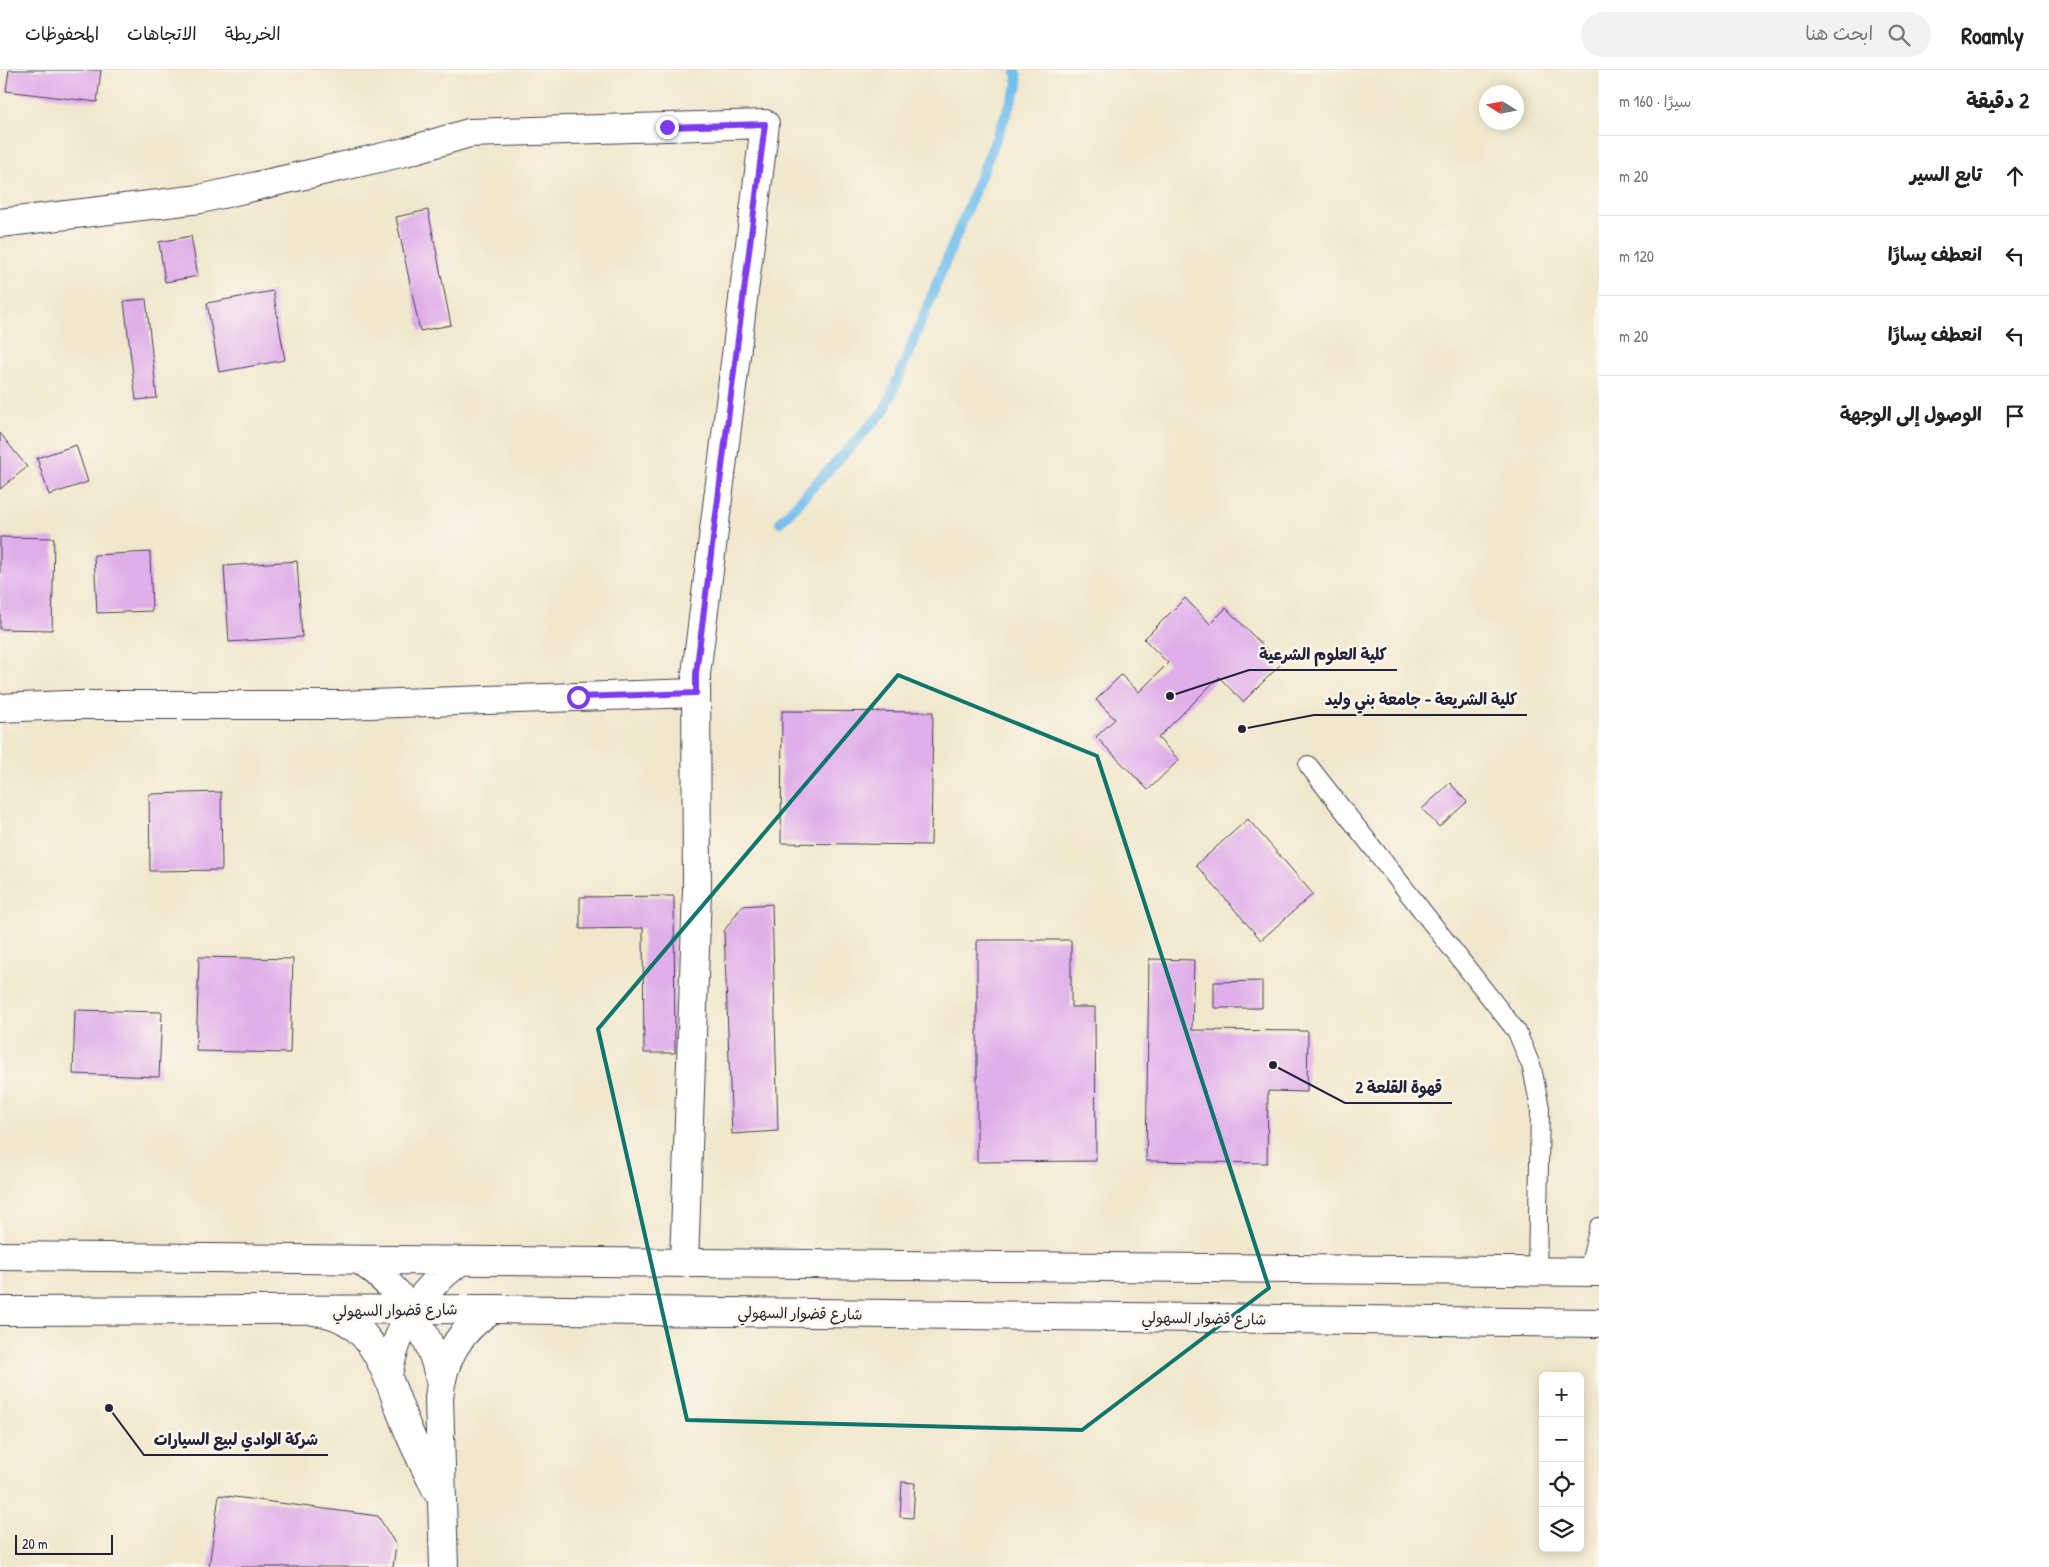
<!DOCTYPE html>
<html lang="ar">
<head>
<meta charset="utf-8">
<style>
	:root { --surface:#fff; --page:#f2f2f2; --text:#222; --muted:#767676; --line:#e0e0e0 }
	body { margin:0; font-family:"Patrick Hand","Playpen Sans Arabic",sans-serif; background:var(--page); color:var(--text); direction:rtl }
	.controls { position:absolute; right:15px; bottom:15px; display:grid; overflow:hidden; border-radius:8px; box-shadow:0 2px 12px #0003 }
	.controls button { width:45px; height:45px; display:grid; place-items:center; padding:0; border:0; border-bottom:1px solid var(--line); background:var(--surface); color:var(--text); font:25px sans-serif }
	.compass { position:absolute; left:1479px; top:15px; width:45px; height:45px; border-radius:50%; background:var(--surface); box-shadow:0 2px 12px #0003; rotate:281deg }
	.scale { position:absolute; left:15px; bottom:12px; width:98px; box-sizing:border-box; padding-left:5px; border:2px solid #22223b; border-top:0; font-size:14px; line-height:18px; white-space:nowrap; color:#22223b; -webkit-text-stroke:4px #fbf7ec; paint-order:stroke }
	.stop { position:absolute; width:15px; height:15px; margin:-11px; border:4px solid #7c3aed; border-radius:50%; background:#fff }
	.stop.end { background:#7c3aed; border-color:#fff; box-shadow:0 1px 5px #0008 }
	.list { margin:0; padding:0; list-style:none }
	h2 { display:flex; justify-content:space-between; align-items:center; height:65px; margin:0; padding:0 20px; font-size:21px }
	h2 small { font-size:16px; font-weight:400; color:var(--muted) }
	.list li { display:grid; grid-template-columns:32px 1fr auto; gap:15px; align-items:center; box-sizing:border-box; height:80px; padding:0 20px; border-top:1px solid var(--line) }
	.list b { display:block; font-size:19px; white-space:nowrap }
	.list em { font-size:16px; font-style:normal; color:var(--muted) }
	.icon { flex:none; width:28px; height:28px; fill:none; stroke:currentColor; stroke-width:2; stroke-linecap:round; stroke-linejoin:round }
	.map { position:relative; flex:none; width:1599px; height:1497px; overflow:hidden; direction:ltr }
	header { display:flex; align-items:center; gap:30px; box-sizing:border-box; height:70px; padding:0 25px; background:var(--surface); border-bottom:1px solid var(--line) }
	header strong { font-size:24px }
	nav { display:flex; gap:28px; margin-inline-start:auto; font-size:18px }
	.search { width:350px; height:45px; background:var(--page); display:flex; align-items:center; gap:12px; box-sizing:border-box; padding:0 18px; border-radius:28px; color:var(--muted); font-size:19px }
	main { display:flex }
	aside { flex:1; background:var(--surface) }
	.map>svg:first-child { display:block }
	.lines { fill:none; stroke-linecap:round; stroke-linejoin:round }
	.stream { stroke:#73bfed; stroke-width:10 }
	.building { fill:#e0aeea }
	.service-casing { stroke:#414051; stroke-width:20 }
	.minor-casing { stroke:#414051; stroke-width:30 }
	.tertiary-casing { stroke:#414051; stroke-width:30 }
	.trunk-casing { stroke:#414051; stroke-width:30 }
	.service { stroke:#fff; stroke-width:18 }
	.minor { stroke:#fff; stroke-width:28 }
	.tertiary { stroke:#fff; stroke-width:28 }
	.trunk { stroke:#fff; stroke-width:28 }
	.route { stroke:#7c3aed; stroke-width:6 }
	.marked { fill:none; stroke:#0f766e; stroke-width:4; stroke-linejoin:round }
	.labels { text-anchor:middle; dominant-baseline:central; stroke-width:5; stroke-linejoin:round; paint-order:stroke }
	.street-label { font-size:15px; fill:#22223b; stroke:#fbf7ec }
	.leader { fill:none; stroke:#22223b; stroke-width:2 }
	.callout-dot { fill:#22223b; stroke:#fbf7ec; stroke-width:2 }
	.callout-label { font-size:16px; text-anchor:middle; font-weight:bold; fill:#22223b; stroke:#fbf7ec; stroke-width:5; stroke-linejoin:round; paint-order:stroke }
</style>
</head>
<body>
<header>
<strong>Roamly</strong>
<div class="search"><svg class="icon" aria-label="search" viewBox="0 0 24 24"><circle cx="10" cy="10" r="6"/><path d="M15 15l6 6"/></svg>ابحث هنا</div>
<nav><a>الخريطة</a><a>الاتجاهات</a><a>المحفوظات</a></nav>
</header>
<main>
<aside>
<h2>2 دقيقة<small>سيرًا · 160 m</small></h2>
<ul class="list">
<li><svg class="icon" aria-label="ahead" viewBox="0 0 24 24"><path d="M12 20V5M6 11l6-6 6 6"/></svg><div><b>تابع السير</b></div><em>20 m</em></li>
<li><svg class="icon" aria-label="left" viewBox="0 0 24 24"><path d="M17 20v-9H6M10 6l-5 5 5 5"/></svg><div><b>انعطف يسارًا</b></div><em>120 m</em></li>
<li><svg class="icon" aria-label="left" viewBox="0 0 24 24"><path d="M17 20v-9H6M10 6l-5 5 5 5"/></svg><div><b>انعطف يسارًا</b></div><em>20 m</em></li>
<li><svg class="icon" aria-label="arrive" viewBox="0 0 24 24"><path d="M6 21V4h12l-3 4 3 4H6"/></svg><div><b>الوصول إلى الوجهة</b></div></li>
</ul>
</aside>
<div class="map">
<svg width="1599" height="1497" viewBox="0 0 1599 1497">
	<rect width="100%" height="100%" fill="#fbf7ec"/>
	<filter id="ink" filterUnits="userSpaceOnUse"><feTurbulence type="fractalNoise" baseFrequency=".02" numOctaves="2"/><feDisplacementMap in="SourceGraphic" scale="10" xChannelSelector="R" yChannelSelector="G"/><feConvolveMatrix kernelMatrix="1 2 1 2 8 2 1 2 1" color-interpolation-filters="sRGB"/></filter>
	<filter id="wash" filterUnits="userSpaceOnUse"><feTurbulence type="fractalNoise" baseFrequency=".0096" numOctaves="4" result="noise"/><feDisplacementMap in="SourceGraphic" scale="20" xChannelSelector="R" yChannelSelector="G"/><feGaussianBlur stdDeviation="1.12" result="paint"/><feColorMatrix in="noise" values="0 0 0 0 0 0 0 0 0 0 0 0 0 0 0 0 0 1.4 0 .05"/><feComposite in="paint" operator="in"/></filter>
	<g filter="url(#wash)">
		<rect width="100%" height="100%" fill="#f0e7cc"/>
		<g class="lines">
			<path class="stream" d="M780 452 885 340 1018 15 1016 0"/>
		</g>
		<g id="blocks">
			<path class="building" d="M9 0H101L97 32 6 21Z
				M428 140 451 255 420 261 396 147Z
				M191 166 198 206 165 212 159 172Z
				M273 221 285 290 219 302 207 233Z
				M146 229 157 328 136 330 124 231Z
				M0 363 27 397 0 419Z
				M76 375 88 412 49 425 37 388Z
				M0 467 54 468 52 560 0 559Z
				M150 482 152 541 97 543 94 485Z
				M297 491 302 567 229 572 224 496Z
				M1185 528 1210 554 1226 538 1281 594 1243 632 1219 607 1158 668 1179 690 1148 720 1096 667 1115 649 1096 630 1121 605 1139 622 1168 593 1144 569Z
				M782 641 933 642 931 775 781 773Z
				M1450 713 1467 732 1439 757 1422 739Z
				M221 722 222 800 150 801 149 724Z
				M1248 749 1313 824 1261 870 1196 795Z
				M674 826 675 983H644L643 858 580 859V827Z
				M772 834 778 1061 732 1064 724 861 742 836Z
				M977 870H1071V937H1095L1096 1091 977 1092Z
				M199 887 293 889 290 983 196 981Z
				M1149 889 1194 890 1192 960 1308 961 1307 1022 1268 1021 1267 1093 1146 1091Z
				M1262 911V938H1214V912Z
				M75 940 162 942 159 1007 73 1004Z
				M902 1412 915 1413 913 1448 900 1447Z
				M219 1425 378 1446 396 1475 393 1497H209Z"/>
		</g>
	</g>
	<g filter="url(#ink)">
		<use href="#blocks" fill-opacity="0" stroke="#414051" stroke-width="1"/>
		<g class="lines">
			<defs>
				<path id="service" d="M1308 695 1517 962 1532 998 1540 1038 1537 1202
					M1588 1202 1599 1157"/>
				<path id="minor" d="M0 153 200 129 405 82 469 63 765 54 696 604 697 821 684 1193
					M0 638 66 635H341L696 623"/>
				<path id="tertiary" d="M314 1241C376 1246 387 1309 406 1355 415 1378 426 1399 437 1421
					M444 1497 439 1328C443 1288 458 1262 492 1239"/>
				<path id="trunk" d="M0 1186 1599 1202
					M360 1190C403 1221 429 1259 440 1310
					M0 1241 492 1239 1599 1253
					M388 1304C399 1253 418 1223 460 1191"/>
			</defs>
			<use href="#service" class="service-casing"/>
			<use href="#minor" class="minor-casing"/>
			<use href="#tertiary" class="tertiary-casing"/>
			<use href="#trunk" class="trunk-casing"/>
			<use href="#service" class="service"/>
			<use href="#minor" class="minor"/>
			<use href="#tertiary" class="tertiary"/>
			<use href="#trunk" class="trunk"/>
		</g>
	</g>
	<g class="lines" filter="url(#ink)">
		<path class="route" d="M578 627 696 623V604L765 54 667 57"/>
	</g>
	<path class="marked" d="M898 605 1097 686 1269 1218 1082 1360 687 1350 598 959Z"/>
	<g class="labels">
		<g class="street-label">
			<text transform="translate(395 1240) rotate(-1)">شارع قضوار السهولي</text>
			<text transform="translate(800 1243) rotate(1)">شارع قضوار السهولي</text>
			<text transform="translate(1204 1248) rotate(1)">شارع قضوار السهولي</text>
		</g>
	</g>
	<path class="leader" d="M1170 626L1249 600H1397M1242 659L1314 645H1527M1273 995L1345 1033H1452M109 1338L144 1385H328"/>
	<g class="callout-dot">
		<circle cx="1170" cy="626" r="5"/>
		<circle cx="1242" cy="659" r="5"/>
		<circle cx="1273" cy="995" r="5"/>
		<circle cx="109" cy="1338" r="5"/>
	</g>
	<g class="callout-label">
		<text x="1323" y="590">كلية العلوم الشرعية</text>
		<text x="1421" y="635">كلية الشريعة - جامعة بني وليد</text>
		<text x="1399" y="1023">قهوة القلعة 2</text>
		<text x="236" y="1375">شركة الوادي لبيع السيارات</text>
	</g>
</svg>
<div class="controls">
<button>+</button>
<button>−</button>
<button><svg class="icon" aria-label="locate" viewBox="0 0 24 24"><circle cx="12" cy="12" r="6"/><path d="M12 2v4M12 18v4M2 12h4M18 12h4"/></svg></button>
<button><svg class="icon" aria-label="layers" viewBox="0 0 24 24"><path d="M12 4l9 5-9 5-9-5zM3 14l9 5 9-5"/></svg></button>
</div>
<svg class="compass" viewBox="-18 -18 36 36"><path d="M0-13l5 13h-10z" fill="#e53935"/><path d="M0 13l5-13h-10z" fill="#767676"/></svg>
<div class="scale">20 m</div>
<div class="stop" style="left:578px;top:627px"></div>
<div class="stop end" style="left:667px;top:57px"></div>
</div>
</main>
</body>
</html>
